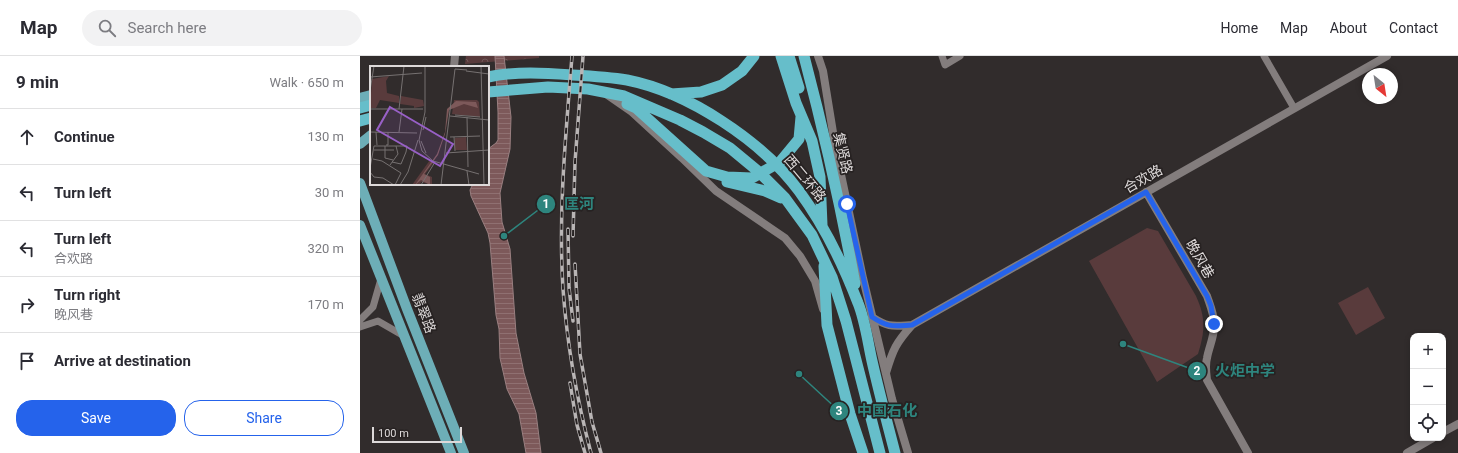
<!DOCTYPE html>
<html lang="en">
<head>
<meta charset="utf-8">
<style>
	:root { --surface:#fff; --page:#f2f2f3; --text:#2b2b33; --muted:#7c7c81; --line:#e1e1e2; --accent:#2563eb }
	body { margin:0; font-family:Roboto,"Noto Sans SC",sans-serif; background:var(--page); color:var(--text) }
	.controls { position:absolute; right:12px; bottom:12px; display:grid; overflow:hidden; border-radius:8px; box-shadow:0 2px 6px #0003 }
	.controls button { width:36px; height:36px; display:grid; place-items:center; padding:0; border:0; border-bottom:1px solid var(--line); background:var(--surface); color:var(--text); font:20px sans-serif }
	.compass { position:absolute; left:1002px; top:12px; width:36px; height:36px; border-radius:50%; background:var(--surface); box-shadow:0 2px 6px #0003; rotate:150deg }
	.scale { position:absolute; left:12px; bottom:10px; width:90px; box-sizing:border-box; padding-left:4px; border:2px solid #ddd9d9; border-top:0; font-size:11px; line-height:14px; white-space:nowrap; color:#ddd9d9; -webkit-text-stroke:3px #272222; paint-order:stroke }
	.stop { position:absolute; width:12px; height:12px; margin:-9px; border:3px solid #2563eb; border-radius:50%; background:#fff }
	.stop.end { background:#2563eb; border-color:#fff; box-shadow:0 1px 4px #0008 }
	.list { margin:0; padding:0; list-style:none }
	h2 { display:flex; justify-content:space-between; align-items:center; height:52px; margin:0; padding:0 16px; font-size:17px }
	h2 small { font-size:13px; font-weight:400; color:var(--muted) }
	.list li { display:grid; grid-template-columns:26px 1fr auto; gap:12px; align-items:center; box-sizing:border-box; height:56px; padding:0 16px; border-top:1px solid var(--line) }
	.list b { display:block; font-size:15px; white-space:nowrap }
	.list p { margin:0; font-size:13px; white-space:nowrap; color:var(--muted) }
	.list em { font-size:13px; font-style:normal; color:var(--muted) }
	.actions { display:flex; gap:8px; padding:12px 16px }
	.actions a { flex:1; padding:9px 0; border:1px solid var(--accent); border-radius:16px; text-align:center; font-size:14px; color:var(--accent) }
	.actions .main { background:var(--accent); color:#fff }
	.icon { flex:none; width:22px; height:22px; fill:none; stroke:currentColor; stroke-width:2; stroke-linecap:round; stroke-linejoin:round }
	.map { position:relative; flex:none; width:1098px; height:397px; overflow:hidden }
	header { display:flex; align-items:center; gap:24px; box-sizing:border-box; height:56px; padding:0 20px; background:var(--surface); border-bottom:1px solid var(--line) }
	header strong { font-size:19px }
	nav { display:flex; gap:22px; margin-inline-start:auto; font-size:14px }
	.search { width:280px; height:36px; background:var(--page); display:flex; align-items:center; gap:10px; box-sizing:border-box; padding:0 14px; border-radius:22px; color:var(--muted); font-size:15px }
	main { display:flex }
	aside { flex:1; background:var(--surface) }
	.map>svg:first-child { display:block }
	.grass { fill:#593b3c }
	.forest { fill:url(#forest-crowns) }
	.water { fill:url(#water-rules); stroke:#9a7f80 }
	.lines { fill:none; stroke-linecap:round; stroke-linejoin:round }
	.minor { stroke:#837d7d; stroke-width:7 }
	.tertiary { stroke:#837d7d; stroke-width:8 }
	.primary { stroke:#6daeb7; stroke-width:10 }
	.trunk { stroke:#66beca; stroke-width:11 }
	.rail-casing { stroke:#b9b5b5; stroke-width:3.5 }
	.rail { stroke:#272222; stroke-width:2; stroke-dasharray:6; stroke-linecap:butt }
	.route { stroke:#2563eb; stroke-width:5 }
	.labels { text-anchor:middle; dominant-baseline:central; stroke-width:3.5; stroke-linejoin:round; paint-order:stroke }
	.street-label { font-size:14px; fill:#ddd9d9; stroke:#272222 }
	.inset-road { fill:none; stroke:#767171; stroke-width:1 }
	.view { fill:#9860c7; fill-opacity:0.15; stroke:#9860c7; stroke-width:2 }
	.inset-edge { fill:none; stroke:#ddd9d9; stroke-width:2 }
	.leader { fill:none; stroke:#2e857e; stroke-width:1.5 }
	.callout-dot { fill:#2e857e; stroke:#272222; stroke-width:1.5 }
	.mark-label { font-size:12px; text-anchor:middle; font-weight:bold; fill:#fff }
	.callout-label { font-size:15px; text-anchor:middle; font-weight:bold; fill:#2e857e; stroke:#272222; stroke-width:3.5; stroke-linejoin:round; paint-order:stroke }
</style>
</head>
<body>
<header>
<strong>Map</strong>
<div class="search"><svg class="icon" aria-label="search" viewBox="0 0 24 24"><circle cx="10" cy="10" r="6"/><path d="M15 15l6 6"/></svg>Search here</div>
<nav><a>Home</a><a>Map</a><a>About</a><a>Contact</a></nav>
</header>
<main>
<aside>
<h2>9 min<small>Walk · 650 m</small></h2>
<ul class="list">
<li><svg class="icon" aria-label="ahead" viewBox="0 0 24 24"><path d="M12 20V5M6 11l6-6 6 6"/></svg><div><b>Continue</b></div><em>130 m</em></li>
<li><svg class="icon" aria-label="left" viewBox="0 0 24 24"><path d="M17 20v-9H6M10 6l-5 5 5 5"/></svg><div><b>Turn left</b></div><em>30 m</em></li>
<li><svg class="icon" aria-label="left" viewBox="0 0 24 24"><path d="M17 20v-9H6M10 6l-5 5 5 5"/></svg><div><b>Turn left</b><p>合欢路</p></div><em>320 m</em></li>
<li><svg class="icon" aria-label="right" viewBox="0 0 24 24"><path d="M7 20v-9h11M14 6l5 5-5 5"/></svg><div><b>Turn right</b><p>晚风巷</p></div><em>170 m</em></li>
<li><svg class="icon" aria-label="arrive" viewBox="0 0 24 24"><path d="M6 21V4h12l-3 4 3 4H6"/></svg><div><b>Arrive at destination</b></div></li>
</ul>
<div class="actions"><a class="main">Save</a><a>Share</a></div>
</aside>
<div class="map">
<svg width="1098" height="397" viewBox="0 0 1098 397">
	<defs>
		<pattern id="forest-crowns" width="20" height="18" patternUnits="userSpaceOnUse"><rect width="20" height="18" fill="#593b3c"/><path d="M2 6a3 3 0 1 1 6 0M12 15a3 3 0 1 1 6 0" fill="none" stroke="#705758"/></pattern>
		<pattern id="water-rules" width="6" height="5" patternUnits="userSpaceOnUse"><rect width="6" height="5" fill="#7d595a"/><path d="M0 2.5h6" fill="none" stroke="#8f7071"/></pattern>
	</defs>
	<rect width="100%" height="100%" fill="#312c2c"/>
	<path class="grass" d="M787 172 798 175 836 240C846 262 845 275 838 298L797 326 729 205Z
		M1008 231 1025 262 996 279 978 247Z"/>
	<path class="forest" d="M106 0H179V2L105 8Z"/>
	<path class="water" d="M135 0H144L151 61 150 93 140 137 142 166 150 193 156 277 164 317 176 357 181 397H166L159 358 147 333 140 302 139 273 136 259 130 187 128 177 111 140 110 134 113 128H128V93L136 87 138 84V56Z"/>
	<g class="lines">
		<path class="minor" d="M582 0 585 9 600 0
			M904 0 934 52
			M0 264 13 251 21 223
			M0 271 18 265 44 280"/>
		<path class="tertiary" d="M458 0 463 15 476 95 503 222 532 343 548 397
			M94 11 95 0
			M246 38 272 56 322 102 356 135 425 182 440 200 455 225 463 253
			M786 136 847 240C850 249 854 258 854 267 855 280 849 290 847 302 845 309 846 316 847 324L888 397
			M512 261C529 272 533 270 552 269
			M526 317C533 293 536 287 552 269L1027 0
			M1083 376 1098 368
			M1047 397 1073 382"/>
		<path class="primary" d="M0 42 11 39
			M0 88 11 79
			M0 127 47 253 104 397
			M0 169 91 397"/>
		<path class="trunk" d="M421 0 436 47 452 85 460 121 462 169
			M429 0 439 32
			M444 0C464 76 481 151 495 228
			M128 21C156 15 185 17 213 19 231 20 249 21 267 24 328 36 402 85 439 135 464 169 483 208 498 247 505 264 508 287 512 305 519 336 527 366 535 397
			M128 36 188 31 228 33 264 40 320 64 343 76 370 92 399 116 425 142 452 179 472 221 486 265 520 397
			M311 38 341 36 362 29 382 15 394 0
			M267 48 276 52 346 115 367 121 392 122 420 106 439 83 441 61
			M0 52 11 49
			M0 65 11 62
			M367 126 405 135 421 142
			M464 210 467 269 490 358 503 397"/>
		<defs>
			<path id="rail" d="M212 0C206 77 198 155 203 233 207 288 217 344 231 397
				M208 173 209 232 213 265
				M213 180 215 106 223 0
				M215 208 220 298 232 366 241 397
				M210 327 217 369 225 397"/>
		</defs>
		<use href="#rail" class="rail-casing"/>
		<use href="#rail" class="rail"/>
	</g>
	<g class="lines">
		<path class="route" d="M487 148 512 261C529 272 533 270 552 269L786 136 847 240 851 250 854 268"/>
	</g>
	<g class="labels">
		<g class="street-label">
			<text transform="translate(483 97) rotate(77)">集贤路</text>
			<text transform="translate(445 122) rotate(50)">西二环路</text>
			<text transform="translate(783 123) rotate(-30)">合欢路</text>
			<text transform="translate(840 203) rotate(60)">晚风巷</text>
			<text transform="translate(64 257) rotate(69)">翡翠路</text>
		</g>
	</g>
	<g transform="translate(10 10)">
		<rect width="119" height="119" fill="#312c2c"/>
		<path d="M19 10 16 15 17 27 29 30V37L10 34 6 42H0L2 13ZM31 30 53 34 54 40 44 42V40L30 38ZM84 34H107L109 36 110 51 82 48ZM96 71 97 84H85V72ZM60 94 64 96 55 108 62 111V119L51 116 50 119H42Z" fill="#593b3c"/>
		<path d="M86 35 106 36 108 42 94 38 79 44 75 68 68 89 54 108 60 111V119L51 114 45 119 67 88 75 66 77 43Z" fill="#7d595a"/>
		<path class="inset-road" d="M55 0V46L49 74 52 85 63 95 109 108M111 0 114 119M96 5 119 8M0 11 52 7M0 25 4 0M0 43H53M29 43 34 0M85 49 110 51M80 50 119 54M97 51 98 101M53 64 56 51M0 66 47 67M6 66 7 79M29 66 32 43M80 71 110 70M84 71 85 85M51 75 56 87M16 79H18V66M15 80V92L23 94M4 84H24M76 87 119 84M3 93 12 95 31 107 25 119M22 96 31 98 36 86 37 80H26M0 102 4 80H26L28 88 20 99M97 105 99 119M0 106 4 111 13 112 24 119M30 119 38 106 48 74M51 119 65 96M71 119 85 3 97 4"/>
		<path class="view" d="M20 41 83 78 70 100 7 64Z"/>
		<rect width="119" height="119" class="inset-edge"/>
	</g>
	<path class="leader" d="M144 180L186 148M763 288L837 315M439 318L479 355"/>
	<g class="callout-dot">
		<circle cx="144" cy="180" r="4"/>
		<circle cx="763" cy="288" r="4"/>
		<circle cx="439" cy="318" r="4"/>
		<circle cx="186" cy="148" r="10"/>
		<circle cx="837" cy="315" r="10"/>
		<circle cx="479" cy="355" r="10"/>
	</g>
	<g class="mark-label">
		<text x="186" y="152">1</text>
		<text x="837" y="319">2</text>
		<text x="479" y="359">3</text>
	</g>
	<g class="callout-label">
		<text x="219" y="153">匡河</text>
		<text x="885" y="320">火炬中学</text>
		<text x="527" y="360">中国石化</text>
	</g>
</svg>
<div class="controls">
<button>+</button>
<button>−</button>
<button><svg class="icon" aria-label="locate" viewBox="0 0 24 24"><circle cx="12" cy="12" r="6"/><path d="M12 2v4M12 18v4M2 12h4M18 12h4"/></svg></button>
</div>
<svg class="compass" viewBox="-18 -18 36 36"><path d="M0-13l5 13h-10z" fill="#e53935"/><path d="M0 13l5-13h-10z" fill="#7c7c81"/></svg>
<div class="scale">100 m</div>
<div class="stop" style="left:487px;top:148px"></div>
<div class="stop end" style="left:854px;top:268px"></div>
</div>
</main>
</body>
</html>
